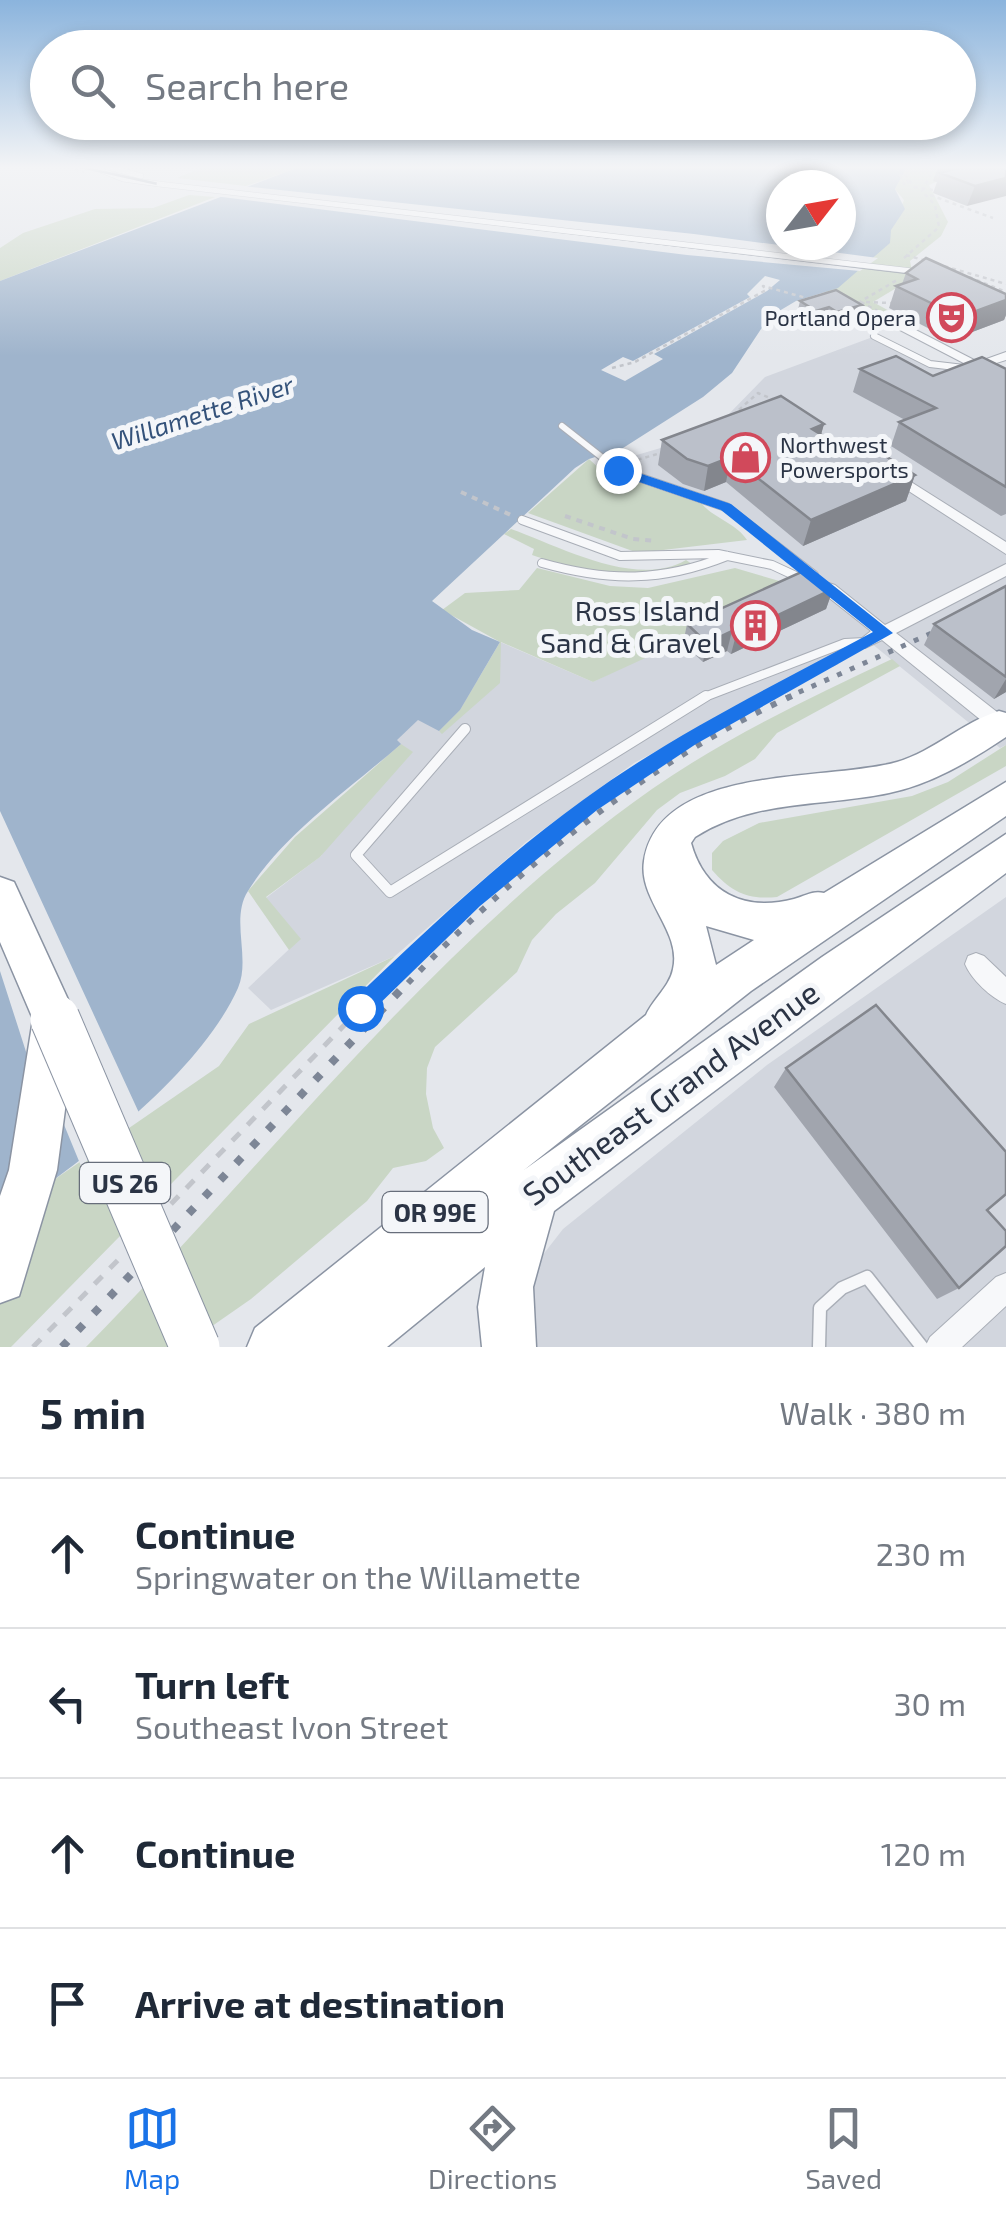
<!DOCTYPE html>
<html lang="en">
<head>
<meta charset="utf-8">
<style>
	:root { --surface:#fff; --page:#f2f2f3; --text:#1f2937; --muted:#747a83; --line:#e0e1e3; --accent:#1a73e8 }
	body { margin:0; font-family:"Exo 2",sans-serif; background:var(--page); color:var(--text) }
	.compass { position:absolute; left:766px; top:170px; width:90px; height:90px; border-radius:50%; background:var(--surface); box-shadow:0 5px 15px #0003; rotate:59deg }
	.stop { position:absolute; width:30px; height:30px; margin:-22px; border:8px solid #1a73e8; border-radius:50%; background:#fff }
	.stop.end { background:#1a73e8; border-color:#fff; box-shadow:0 2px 10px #0008 }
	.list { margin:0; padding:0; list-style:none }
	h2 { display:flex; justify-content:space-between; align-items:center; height:130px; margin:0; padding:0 40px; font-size:42px }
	h2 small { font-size:32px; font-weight:400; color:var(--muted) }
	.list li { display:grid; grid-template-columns:65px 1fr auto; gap:30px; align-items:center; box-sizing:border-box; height:150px; padding:0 40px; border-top:2px solid var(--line) }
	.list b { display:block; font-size:38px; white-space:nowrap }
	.list p { margin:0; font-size:32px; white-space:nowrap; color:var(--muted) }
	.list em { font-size:32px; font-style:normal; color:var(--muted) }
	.icon { flex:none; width:55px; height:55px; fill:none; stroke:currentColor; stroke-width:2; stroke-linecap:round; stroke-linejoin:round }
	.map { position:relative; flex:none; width:1006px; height:1347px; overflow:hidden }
	.search { position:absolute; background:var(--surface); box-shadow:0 5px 15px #0003; left:30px; right:30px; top:30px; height:110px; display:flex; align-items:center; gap:25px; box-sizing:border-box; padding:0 35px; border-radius:55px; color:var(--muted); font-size:38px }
	.sheet { height:730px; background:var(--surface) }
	nav { display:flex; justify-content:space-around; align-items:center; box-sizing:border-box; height:140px; border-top:2px solid var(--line); background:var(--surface); font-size:28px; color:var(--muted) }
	nav a { display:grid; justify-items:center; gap:5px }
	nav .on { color:var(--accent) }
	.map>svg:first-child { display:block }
	.built { fill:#d2d6de }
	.green { fill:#c9d6c5 }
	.water { fill:#9fb4cc; fill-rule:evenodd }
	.pier { fill:#e4e7ec }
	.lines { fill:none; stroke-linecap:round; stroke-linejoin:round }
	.lane-far4-casing { stroke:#a9aeb7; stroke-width:6 }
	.lane-far3-casing { stroke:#a9aeb7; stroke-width:8 }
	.lane-far2-casing { stroke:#a9aeb7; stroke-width:10 }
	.lane-far1-casing { stroke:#a9aeb7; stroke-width:12 }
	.lane-casing { stroke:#a9aeb7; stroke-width:15 }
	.street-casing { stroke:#a9aeb7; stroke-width:2 }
	.highway-casing { stroke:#8b94a3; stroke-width:3 }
	.path-far2 { stroke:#c2c5cb; stroke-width:2.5; stroke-dasharray:4 4; stroke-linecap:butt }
	.path-far1 { stroke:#c2c5cb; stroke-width:4; stroke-dasharray:6 6; stroke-linecap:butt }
	.path { stroke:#c2c5cb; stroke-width:5; stroke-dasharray:11 11; stroke-linecap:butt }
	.lane-far4 { stroke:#f7f8fa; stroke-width:5 }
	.lane-far3 { stroke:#f7f8fa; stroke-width:6 }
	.lane-far2 { stroke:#f7f8fa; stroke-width:8 }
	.lane-far1 { stroke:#f7f8fa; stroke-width:10 }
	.lane { stroke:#f7f8fa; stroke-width:12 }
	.street { fill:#f7f8fa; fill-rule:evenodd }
	.highway { fill:#fff; fill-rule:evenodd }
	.tram { stroke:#7d8696; stroke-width:2.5 }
	.rail-far2 { stroke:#7d8696; stroke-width:5; stroke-dasharray:5 9; stroke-linecap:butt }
	.rail-far1 { stroke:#7d8696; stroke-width:6; stroke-dasharray:6 11; stroke-linecap:butt }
	.rail { stroke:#7d8696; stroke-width:8; stroke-dasharray:8 15; stroke-linecap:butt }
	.lane-bridge-casing { stroke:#a9aeb7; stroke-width:6; stroke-linecap:butt }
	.highway-bridge-casing { stroke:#8b94a3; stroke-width:51; stroke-linecap:butt }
	.lane-bridge { stroke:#f7f8fa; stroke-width:5 }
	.highway-bridge { stroke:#fff; stroke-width:49 }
	.wall { fill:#a1a5ae }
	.shaded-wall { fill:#83868d }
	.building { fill:#bbc0ca; stroke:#83868d; stroke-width:2.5 }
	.route { fill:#1a73e8 }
	.labels { text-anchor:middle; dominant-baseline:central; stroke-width:10; stroke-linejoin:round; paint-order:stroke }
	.far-poi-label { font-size:22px; fill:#2b3445; stroke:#f4f6f9; text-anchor:end }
	.far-water-label { font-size:25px; font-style:italic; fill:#34527a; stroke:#f4f6f9 }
	.shield { fill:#f4f6f9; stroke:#676e7b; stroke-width:2.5 }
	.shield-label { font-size:25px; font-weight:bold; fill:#2b3445 }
	.poi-label { font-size:28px; fill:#2b3445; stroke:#f4f6f9; text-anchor:end }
	.near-street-label { font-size:32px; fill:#2b3445; stroke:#f4f6f9 }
</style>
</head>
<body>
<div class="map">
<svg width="1006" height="1347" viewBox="0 0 1006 1347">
	<rect width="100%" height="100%" fill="#e4e7ec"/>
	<path class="built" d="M870 338 914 360 983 378 1006 390V745L1000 748 866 639 634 763 526 842 395 956 271 1010 248 988 300 939 266 898 321 856 396 740 462 678 500 683V642L593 682 806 574 725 512 601 469 603 465 664 447 725 418 765 377Z
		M1006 897V1347H535L532 1282 542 1256 563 1229 767 1065Z"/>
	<path class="green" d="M203 167H299L246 186 177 178Z
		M907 167H945L950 176 929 185 948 222 941 236 910 261 913 278 873 302 902 318 888 319 877 329 838 306 812 298C857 279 887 245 904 200L895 189Z
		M189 195 215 197 0 281V248L23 233 95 209 153 208Z
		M589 459 601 470 702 504C715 519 736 523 747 540L638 553 528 513Z
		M511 529C559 546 636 589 686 560L692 564C645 589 580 571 532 555L534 549 504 534Z
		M537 568 610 586 648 588 735 568 800 587 593 682 501 642 500 683 442 734 439 731 460 710 500 642 442 610 465 593 519 590Z
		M892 659 900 666 777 733 755 759 725 776 680 793 657 810 595 883 556 914 532 940 517 972 435 1047 427 1068 426 1094 433 1128 444 1148 426 1161 393 1168 367 1201 251 1299 182 1347H86C271 1159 435 942 652 789 727 737 809 698 892 659Z
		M401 744 413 752 320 857 266 897 301 939 289 950 248 891 295 837Z
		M1006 745V766L777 897C748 900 731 892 712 870V853L723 841 759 823 912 796 948 782Z
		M395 956 11 1347H0V1217L219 1066 249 1024Z"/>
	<path class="water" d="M299 167H907L895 189 905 209 891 230 890 243 838 288 796 301 769 317 732 373 703 397 623 448 589 459 575 468 432 601 472 630 500 642 460 710 439 731 418 720 397 740 401 744C351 788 284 833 248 891 230 919 251 958 238 988 199 1075 79 1165 0 1217V281ZM781 185H841V245H781Z"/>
	<path class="pier" d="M233 185 694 234 878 258 860 271 687 255 206 195Z
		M765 276 780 280 767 291 654 354 663 359 625 381 601 370 623 357 633 361 750 297 747 294Z
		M0 811 140 1115 81 1166 60 1115 29 1061 0 971Z"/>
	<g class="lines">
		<defs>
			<path id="lane-far4" d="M93 167 123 179 159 184
				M108 167 141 176"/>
			<path id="lane-far3" d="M874 336 930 364 964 368
				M562 426 618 470 636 476"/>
			<path id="lane-far2" d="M629 474 726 507 814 575
				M522 520 620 556 718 554 772 565 800 578
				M542 563C609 582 662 582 727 556
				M702 698 845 643 865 642"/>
			<path id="lane-far1" d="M465 729 356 855 390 892 706 696"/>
			<path id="lane" d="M819 1347 820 1308 842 1288 867 1277 922 1347"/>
			<path id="street" d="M900 326H908L978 362 1006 352V360L987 366 1006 376V385L900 330Z
				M892 470 1006 542V554L887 477 885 474Z
				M1006 564V576L896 633 1006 719V729H992L882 640 865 648 859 646 857 642 871 631 823 593 807 587 805 583 813 578 835 585 885 625Z
				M976 953 984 956 1006 977V1004C991 998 971 979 965 964L968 956Z
				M1006 1273V1306L962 1347H925L930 1337 996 1277Z"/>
			<path id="highway" d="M999 711 1006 713V737C970 761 932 784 889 793 823 807 754 799 695 837L691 843C705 893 744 912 794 899 805 896 813 890 824 893L1006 782V816L751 991 524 1170 822 957 1006 834V873L554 1211 533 1287 536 1347H482L478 1307 485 1267 387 1347H247L255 1328 646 1015C653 999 670 986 673 969 682 931 638 900 644 861 659 763 827 782 897 762 934 751 963 722 999 711ZM706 926 754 940 716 965Z
				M0 877 14 882 77 1019 57 1170 19 1296 0 1303V1196L9 1170 33 1019 0 942Z"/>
		</defs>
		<use href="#lane-far4" class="lane-far4-casing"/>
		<use href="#lane-far3" class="lane-far3-casing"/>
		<use href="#lane-far2" class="lane-far2-casing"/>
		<use href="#lane-far1" class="lane-far1-casing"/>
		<use href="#lane" class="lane-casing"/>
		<use href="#street" class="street-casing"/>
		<use href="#highway" class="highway-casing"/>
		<path class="path-far2" d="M67 167 84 172
			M897 167 904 184H909L905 175 914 187 933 190
			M930 195 993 218
			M906 255 1006 284
			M904 258 939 227 935 205 922 191 935 167
			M969 277 1006 292
			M861 302 892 319
			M866 302 891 303
			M858 303 897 280
			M858 307 894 325
			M865 323 876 317
			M858 328 865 323 859 321
			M612 368 635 362 766 290 763 286 810 299
			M733 415 758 393 777 401
			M630 462 664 452"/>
		<path class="path-far1" d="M461 492 513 516
			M565 516 633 539 657 541
			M385 983C471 898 564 815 667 752 723 718 783 689 842 660"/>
		<path class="path" d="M171 1204 388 980
			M33 1347 120 1258"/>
		<use href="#lane-far4" class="lane-far4"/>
		<use href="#lane-far3" class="lane-far3"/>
		<use href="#lane-far2" class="lane-far2"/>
		<use href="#lane-far1" class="lane-far1"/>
		<use href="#lane" class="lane"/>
		<use href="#street" class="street"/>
		<use href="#highway" class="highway"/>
		<path class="tram" d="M81 167 158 184 933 276"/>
		<path class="rail-far2" d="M786 698 952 624"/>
		<path class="rail-far1" d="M408 983C513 873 652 758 792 696"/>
		<path class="rail" d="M62 1347 410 980"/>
		<defs>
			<path id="lane-bridge" d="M159 184 921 272"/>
			<path id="highway-bridge" d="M55 1019 195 1347"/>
		</defs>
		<use href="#lane-bridge" class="lane-bridge-casing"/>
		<use href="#highway-bridge" class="highway-bridge-casing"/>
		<use href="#lane-bridge" class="lane-bridge"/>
		<use href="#highway-bridge" class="highway-bridge"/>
	</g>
	<path class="wall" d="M938 167H1006L967 206 933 193 937 182 933 181Z
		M906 273 1006 294V315L1004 320 951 340 889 308 896 286 902 284Z
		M836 290 857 322 833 330 824 325 812 329 796 318 800 301Z
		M860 369 933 376 1006 369V514L1001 516 891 446 899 422 905 420 853 392Z
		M824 424 821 434 843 448 915 475 906 501 803 546 726 482 704 491 683 484 658 465 662 440Z
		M1006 586V692L994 699 924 645 934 624Z
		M833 589 826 609 731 654 727 651 703 662 683 644 687 624Z
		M786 1068 987 1210 959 1288 937 1299 774 1087Z"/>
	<path class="shaded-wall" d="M1006 178V196L967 206 975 186Z
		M1006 300V315L1004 320 951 340 960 317Z
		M862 305 857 322 833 330 837 312Z
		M829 307 824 325 812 329 816 311Z
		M824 424 817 449 812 429Z
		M731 457 726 482 704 491 708 466Z
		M915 475 906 501 803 546 811 520Z
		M833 589 826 609 731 654 736 635Z
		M732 631 727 651 703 662 707 643Z
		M1006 679V692L994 699Z"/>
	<path class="building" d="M956 167H1006V178L975 186 940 173 958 168Z
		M926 258 1006 294V300L960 317 896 286 917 279 906 273Z
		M836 290 862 305 837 312 829 307 816 311 800 301Z
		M896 356 933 376 982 357 1006 369V487L899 422 936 408 860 369Z
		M781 396 824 424 812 429 843 448 862 441 915 475 811 520 731 457 708 466 687 459 662 440Z
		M808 569 833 589 736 635 732 631 707 643 687 624Z
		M1006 586V677L934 624Z
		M876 1005 1006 1152V1194L987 1210 1006 1231V1246L959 1288 786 1068Z"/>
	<linearGradient id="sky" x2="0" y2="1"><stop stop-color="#8bb4dd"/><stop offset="0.47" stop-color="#f3f4f6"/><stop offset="1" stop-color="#f3f4f6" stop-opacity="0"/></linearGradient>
	<rect width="1006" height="356" fill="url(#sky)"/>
	<path class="route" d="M618 466 731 504 893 633 696 744 597 810 480 906 368 1015H353V1000C427 930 500 860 583 800 673 734 775 685 873 632L721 510 613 473Z"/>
	<defs>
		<symbol id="theatre-ring" viewBox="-11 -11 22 22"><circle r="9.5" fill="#f4f6f9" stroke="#d1495b" stroke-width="1.5"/><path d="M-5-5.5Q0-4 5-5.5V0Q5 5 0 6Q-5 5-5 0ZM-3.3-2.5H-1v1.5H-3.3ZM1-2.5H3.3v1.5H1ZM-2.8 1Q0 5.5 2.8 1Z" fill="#d1495b"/></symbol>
		<symbol id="shop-ring" viewBox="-11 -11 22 22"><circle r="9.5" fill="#f4f6f9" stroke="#d1495b" stroke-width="1.5"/><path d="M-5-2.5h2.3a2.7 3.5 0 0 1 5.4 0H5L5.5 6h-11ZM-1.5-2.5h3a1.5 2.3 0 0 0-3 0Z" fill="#d1495b"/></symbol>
		<symbol id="building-ring" viewBox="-11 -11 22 22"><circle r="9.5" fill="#f4f6f9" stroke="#d1495b" stroke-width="1.5"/><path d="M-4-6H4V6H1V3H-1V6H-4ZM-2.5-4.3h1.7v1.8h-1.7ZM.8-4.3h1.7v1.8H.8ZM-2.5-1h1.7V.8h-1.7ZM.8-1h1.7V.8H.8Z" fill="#d1495b"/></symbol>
	</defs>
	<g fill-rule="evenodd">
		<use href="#theatre-ring" x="924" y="290" width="55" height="55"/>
		<use href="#shop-ring" x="718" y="430" width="55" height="55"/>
		<use href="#building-ring" x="728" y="598" width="55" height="55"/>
	</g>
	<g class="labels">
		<g class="far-poi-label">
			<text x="916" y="317">Portland Opera</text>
			<text x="780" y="444" text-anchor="start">Northwest<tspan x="780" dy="25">Powersports</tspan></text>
		</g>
		<g class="far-water-label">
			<text transform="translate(202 412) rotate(-18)">Willamette River</text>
		</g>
		<g class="shield">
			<rect x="80" y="1163" width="90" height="40" rx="8"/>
			<rect x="382.5" y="1192" width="105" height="40" rx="8"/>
		</g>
		<g class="shield-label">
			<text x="125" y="1183">US 26</text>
			<text x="435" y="1212">OR 99E</text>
		</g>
		<g class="poi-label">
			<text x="720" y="610">Ross Island<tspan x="720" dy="32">Sand &amp; Gravel</tspan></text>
		</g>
		<g class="near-street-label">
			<text transform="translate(670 1092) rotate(-36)">Southeast Grand Avenue</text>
		</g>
	</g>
</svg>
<svg class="compass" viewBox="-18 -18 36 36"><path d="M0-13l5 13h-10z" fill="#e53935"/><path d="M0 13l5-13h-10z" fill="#747a83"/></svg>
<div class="stop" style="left:360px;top:1008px"></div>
<div class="stop end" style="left:618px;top:470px"></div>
<div class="search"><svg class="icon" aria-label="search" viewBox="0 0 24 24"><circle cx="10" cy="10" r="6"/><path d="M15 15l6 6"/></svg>Search here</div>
</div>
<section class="sheet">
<h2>5 min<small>Walk · 380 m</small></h2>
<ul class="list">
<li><svg class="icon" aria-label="ahead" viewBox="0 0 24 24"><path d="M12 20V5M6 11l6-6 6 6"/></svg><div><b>Continue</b><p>Springwater on the Willamette</p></div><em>230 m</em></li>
<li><svg class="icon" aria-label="left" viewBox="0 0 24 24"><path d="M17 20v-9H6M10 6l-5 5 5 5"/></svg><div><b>Turn left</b><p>Southeast Ivon Street</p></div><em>30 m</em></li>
<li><svg class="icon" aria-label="ahead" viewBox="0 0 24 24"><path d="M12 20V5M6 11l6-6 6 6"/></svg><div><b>Continue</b></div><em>120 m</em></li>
<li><svg class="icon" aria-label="arrive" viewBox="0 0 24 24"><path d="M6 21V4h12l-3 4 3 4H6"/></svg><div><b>Arrive at destination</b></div></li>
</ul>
</section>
<nav>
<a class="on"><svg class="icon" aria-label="map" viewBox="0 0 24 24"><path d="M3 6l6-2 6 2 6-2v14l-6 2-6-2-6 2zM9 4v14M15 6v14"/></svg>Map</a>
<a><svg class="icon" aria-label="directions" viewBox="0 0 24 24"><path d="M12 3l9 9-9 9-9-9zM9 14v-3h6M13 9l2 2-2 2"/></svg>Directions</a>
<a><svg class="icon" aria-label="saved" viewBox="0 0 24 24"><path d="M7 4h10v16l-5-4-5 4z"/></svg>Saved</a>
</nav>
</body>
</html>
